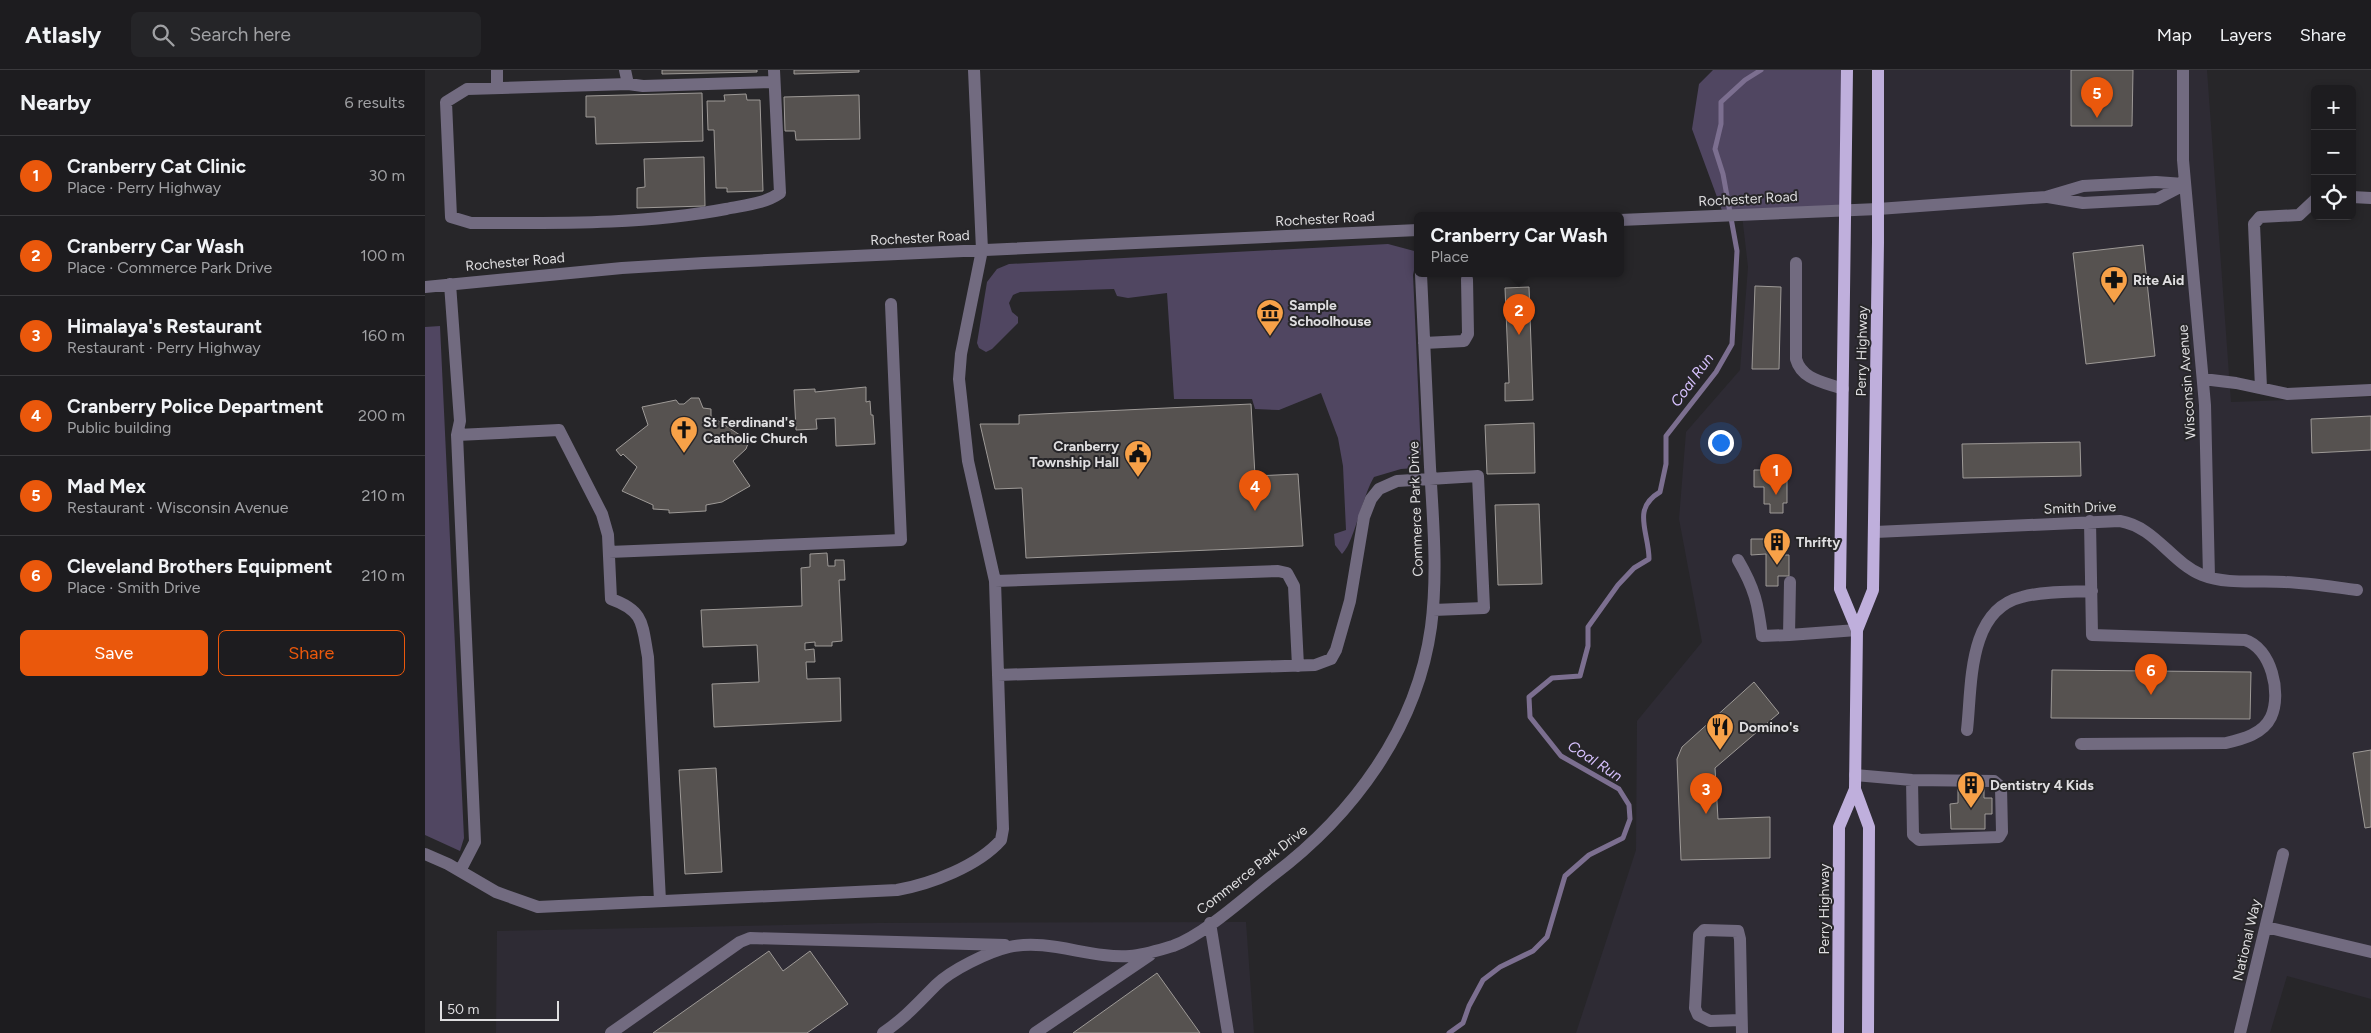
<!DOCTYPE html>
<html lang="en">
<head>
<meta charset="utf-8">
<style>
	:root { --surface:#1d1c1f; --page:#252528; --text:#f1f3f6; --muted:#a0a1a4; --line:#3b3a3d; --accent:#ea580c }
	body { margin:0; font-family:Figtree,sans-serif; background:var(--page); color:var(--text) }
	.controls { position:absolute; right:15px; top:15px; display:grid; overflow:hidden; border-radius:8px; box-shadow:0 2px 8px #0003 }
	.controls button { width:45px; height:45px; display:grid; place-items:center; padding:0; border:0; border-bottom:1px solid var(--line); background:var(--surface); color:var(--text); font:25px sans-serif }
	.scale { position:absolute; left:15px; bottom:12px; width:119px; box-sizing:border-box; padding-left:5px; border:2px solid #dfdee0; border-top:0; font-size:14px; line-height:18px; white-space:nowrap; color:#dfdee0; -webkit-text-stroke:4px #272629; paint-order:stroke }
	.you { position:absolute; left:1295px; top:372px; width:18px; height:18px; margin:-12px; border:4px solid #fff; border-radius:50%; background:#1a73e8; box-shadow:0 0 0 8px #1a73e833 }
	.badge { display:grid; place-items:center; width:32px; height:32px; border-radius:50%; background:var(--accent); color:#fff; font-size:16px; font-weight:700 }
	.pin { position:absolute; translate:-50% -41px; filter:drop-shadow(0 1px 2px #0008) }
	.pin::after { content:''; position:absolute; top:26px; width:18px; height:15px; background:inherit; clip-path:polygon(0 0,100% 0,50% 100%) }
	.popup { position:absolute; left:989px; top:142px; width:210px; height:65px; box-sizing:border-box; display:grid; place-content:center; border-radius:8px; background:var(--surface); filter:drop-shadow(0 1px 4px #0005); font-size:16px; white-space:nowrap; color:var(--muted) }
	.popup b { font-size:19px; color:var(--text) }
	.popup::after { content:''; position:absolute; left:50%; top:100%; margin-left:-10px; border:10px solid transparent; border-top-color:var(--surface) }
	.list { margin:0; padding:0; list-style:none }
	h2 { display:flex; justify-content:space-between; align-items:center; height:65px; margin:0; padding:0 20px; font-size:21px }
	h2 small { font-size:16px; font-weight:400; color:var(--muted) }
	.list li { display:grid; grid-template-columns:32px 1fr auto; gap:15px; align-items:center; box-sizing:border-box; height:80px; padding:0 20px; border-top:1px solid var(--line) }
	.list b { display:block; font-size:19px; white-space:nowrap }
	.list p { margin:0; font-size:16px; white-space:nowrap; color:var(--muted) }
	.list em { font-size:16px; font-style:normal; color:var(--muted) }
	.actions { display:flex; gap:10px; padding:15px 20px }
	.actions a { flex:1; padding:11px 0; border:1px solid var(--accent); border-radius:8px; text-align:center; font-size:18px; color:var(--accent) }
	.actions .main { background:var(--accent); color:#fff }
	.icon { flex:none; width:28px; height:28px; fill:none; stroke:currentColor; stroke-width:2; stroke-linecap:round; stroke-linejoin:round }
	.map { position:relative; flex:none; width:1946px; height:963px; overflow:hidden }
	header { display:flex; align-items:center; gap:30px; box-sizing:border-box; height:70px; padding:0 25px; background:var(--surface); border-bottom:1px solid var(--line) }
	header strong { font-size:24px }
	nav { display:flex; gap:28px; margin-inline-start:auto; font-size:18px }
	.search { width:350px; height:45px; background:var(--page); display:flex; align-items:center; gap:12px; box-sizing:border-box; padding:0 18px; border-radius:8px; color:var(--muted); font-size:19px }
	main { display:flex }
	aside { flex:1; background:var(--surface) }
	.map>svg:first-child { display:block }
	.built { fill:#2e2b34 }
	.green { fill:#504661 }
	.lines { fill:none; stroke-linecap:round; stroke-linejoin:round }
	.stream { stroke:#7c6f90; stroke-width:5 }
	.building { fill:#565250; stroke:#9e9a97 }
	.minor { stroke:#726b80; stroke-width:12 }
	.major { stroke:#bfafdc; stroke-width:12 }
	.labels { text-anchor:middle; dominant-baseline:central; stroke-width:4; stroke-linejoin:round; paint-order:stroke }
	.street-label { font-size:14px; fill:#dfdee0; stroke:#272629 }
	.poi-label { font-size:14px; font-weight:bold; fill:#dfdee0; stroke:#272629; text-anchor:start }
	.water-label { font-size:15px; font-style:italic; fill:#d6c1fd; stroke:#272629 }
</style>
</head>
<body>
<header>
<strong>Atlasly</strong>
<div class="search"><svg class="icon" aria-label="search" viewBox="0 0 24 24"><circle cx="10" cy="10" r="6"/><path d="M15 15l6 6"/></svg>Search here</div>
<nav><a>Map</a><a>Layers</a><a>Share</a></nav>
</header>
<main>
<aside>
<h2>Nearby<small>6 results</small></h2>
<ul class="list">
<li><span class="badge">1</span><div><b>Cranberry Cat Clinic</b><p>Place · Perry Highway</p></div><em>30 m</em></li>
<li><span class="badge">2</span><div><b>Cranberry Car Wash</b><p>Place · Commerce Park Drive</p></div><em>100 m</em></li>
<li><span class="badge">3</span><div><b>Himalaya's Restaurant</b><p>Restaurant · Perry Highway</p></div><em>160 m</em></li>
<li><span class="badge">4</span><div><b>Cranberry Police Department</b><p>Public building</p></div><em>200 m</em></li>
<li><span class="badge">5</span><div><b>Mad Mex</b><p>Restaurant · Wisconsin Avenue</p></div><em>210 m</em></li>
<li><span class="badge">6</span><div><b>Cleveland Brothers Equipment</b><p>Place · Smith Drive</p></div><em>210 m</em></li>
</ul>
<div class="actions"><a class="main">Save</a><a>Share</a></div>
</aside>
<div class="map">
<svg width="1946" height="963" viewBox="0 0 1946 963">
	<rect width="100%" height="100%" fill="#272629"/>
	<path class="built" d="M1453 0H1782L1806 332 1946 327V929L1862 906 1845 963H1151L1211 780 1212 651 1277 572 1254 449 1261 362 1315 300 1323 197 1317 145 1453 139Z
		M821 852 829 963H71L72 861 452 853Z"/>
	<path class="green" d="M1288 0H1422L1420 140 1299 146 1267 59 1274 14Z
		M963 174 993 182 988 205 996 383 990 398 976 399 949 407C937 427 929 473 917 484L910 475 909 464 921 460 918 396 913 368 896 323 854 340 830 339 827 329H749L742 223 703 228 692 226 689 219 595 222 588 225 584 233 587 242 593 247V253L567 279 561 282 554 278 552 273 562 212 572 199 584 194Z
		M15 256 39 768 35 781 0 765V257Z"/>
	<g class="lines">
		<path class="stream" d="M1024 963 1038 953 1044 936 1058 910 1075 897 1108 881 1122 867 1140 806 1164 785 1198 768 1205 749 1204 735 1194 719 1136 686 1105 647 1104 627 1127 608 1155 606 1163 576V557L1193 515 1209 498 1224 489C1224 462 1206 439 1235 422L1241 394V366L1291 302 1307 274 1312 181 1298 104 1290 79 1296 54V32L1320 10 1336 0"/>
	</g>
	<path class="building" d="M237 0H332V2L237 4Z
		M369 0H434V2L369 4Z
		M1646 0H1708L1707 56H1646Z
		M277 23 278 71 171 74 170 47H161V26Z
		M321 24 322 30H335L338 121 302 122V118H291L289 60H283L282 31H300L299 25Z
		M434 25 435 69 371 70 370 61H360L359 27Z
		M279 87 280 136 212 138V118L220 117 219 89Z
		M1718 175 1730 286 1661 294 1648 183Z
		M1330 216 1356 217 1354 299H1327Z
		M1104 217 1108 330 1080 331V313H1084L1080 218Z
		M441 317V332L445 331 446 345H448L450 374 411 376 410 348 391 349 392 359 371 360 369 320 390 319V322Z
		M266 328H274L278 338 286 339V346L324 371 321 379 308 391 325 416 297 432 281 435V441L244 443V440L228 439V435L197 421 212 397 198 384 196 386 191 380 223 355 217 337 251 330 254 334H259Z
		M826 334 830 406 873 404 878 476 601 488 597 418 570 419 555 354H594V345Z
		M1946 346V380L1887 383 1886 349Z
		M1109 353 1110 403 1062 404 1060 355Z
		M1655 372 1656 406 1538 408 1537 374Z
		M1329 400H1351V408H1362V433H1358V443H1345V434H1339V417H1329Z
		M1114 434 1117 514 1073 515 1070 435Z
		M1326 469H1360V485H1364V506H1353V516H1341V484L1326 485Z
		M402 483 403 496H410V490H419L420 510H414L417 571 407 572V576H390V572L380 573V580L389 579 390 592H381L382 609 415 608 416 651 289 657 287 614 334 612 332 575 278 577 276 540 377 536 376 498 385 497V484Z
		M1627 600 1826 602 1825 649 1626 648Z
		M1329 612 1354 643 1290 698 1293 749 1345 747V788L1256 790 1252 689 1257 677Z
		M1946 680V757L1940 758 1928 683Z
		M291 698 297 802 260 804 254 700Z
		M1559 718V728H1567V744H1560V759H1526L1525 734 1533 733V719Z
		M344 881 358 901 385 881 423 934 382 963H228Z
		M732 903 775 963H648Z"/>
	<g class="lines">
		<path class="minor" d="M72 0V17
			M200 0 203 14 218 16 349 12
			M1758 0V90L1780 335 1784 507
			M203 14 42 19 21 32 26 147 46 153C131 153 216 155 301 139 320 135 339 134 355 123L349 0
			M1623 127 1658 133 1732 129 1759 115
			M1927 127 1946 128
			M1195 150 1453 139 1621 127 1658 116 1731 112 1759 114
			M1371 193V289C1377 310 1399 312 1418 319
			M25 214 35 351 32 365 50 772 35 801
			M0 217 197 198 279 193 993 160
			M999 273 1039 271 1043 264 1042 209
			M1778 309 1811 313 1862 324 1946 320
			M1836 318 1829 154 1835 147 1874 145 1890 130
			M32 365 134 360 177 444 183 465 186 529C220 541 217 555 223 587L235 831
			M1450 462 1695 451C1730 457 1746 492 1777 505 1802 515 1833 510 1860 512 1884 513 1908 517 1932 520
			M184 482 476 470 466 234
			M1313 490C1330 519 1333 534 1337 566L1364 565
			M570 511 853 501 862 503 869 516 873 596
			M1365 512 1364 565 1432 560
			M573 605 890 595 906 589 911 580 925 531 939 447 946 429 954 419 972 411 1053 406 1059 538 1008 540
			M1542 660C1547 616 1542 540 1597 527 1619 521 1644 522 1667 521
			M1656 674 1801 673C1818 669 1838 664 1846 647 1857 623 1846 578 1820 570L1667 565 1665 451
			M1430 705 1487 710 1569 711 1576 717 1577 762 1574 767 1494 770 1488 765 1487 710
			M0 784 23 794 71 822 113 837 472 820C506 814 553 796 576 770L578 759 570 511 543 391 534 309 536 284 557 180 549 0
			M785 853 803 963
			M1841 857 1946 882
			M1316 950 1285 951 1273 945 1270 938 1274 865 1279 860 1313 861 1315 869 1317 963
			M186 963 315 872 325 868 580 875
			M458 963C481 947 492 934 511 915 526 900 563 882 584 877 624 868 665 889 705 886 719 885 734 880 748 876 779 865 820 827 847 806 928 745 992 659 1006 557 1013 504 1008 450 1005 397 1002 332 999 268 996 204
			M610 963 725 885
			M1815 963 1858 784"/>
		<path class="major" d="M1422 0 1415 519 1432 560
			M1430 719 1444 757 1443 963
			M1413 963 1414 757 1430 719 1432 560 1448 520 1453 172V0"/>
	</g>
	<defs>
		<symbol id="pharmacy-pin" viewBox="-11 -11 22 30"><path d="M0 17L-7.5 6A9.5 9.5 0 1 1 7.5 6Z" fill="#f7a148" stroke="#272629"/><path d="M-2-6h4v4h4v4h-4v4h-4v-4h-4v-4h4Z" fill="#111"/></symbol>
		<symbol id="museum-pin" viewBox="-11 -11 22 30"><path d="M0 17L-7.5 6A9.5 9.5 0 1 1 7.5 6Z" fill="#f7a148" stroke="#272629"/><path d="M0-6L6-3V-2H-6V-3ZM-5-1h2V3h-2ZM-1-1h2V3h-2ZM3-1h2V3H3ZM-6 4H6V6H-6Z" fill="#111"/></symbol>
		<symbol id="church-pin" viewBox="-11 -11 22 30"><path d="M0 17L-7.5 6A9.5 9.5 0 1 1 7.5 6Z" fill="#f7a148" stroke="#272629"/><path d="M-1.2-6h2.4v3.5h3.3v2.4h-3.3V6h-2.4V-.1h-3.3v-2.4h3.3Z" fill="#111"/></symbol>
		<symbol id="civic-pin" viewBox="-11 -11 22 30"><path d="M0 17L-7.5 6A9.5 9.5 0 1 1 7.5 6Z" fill="#f7a148" stroke="#272629"/><path d="M-.6-6.5H3V-4.5H.6V-3L4-1V1h2V6H-6V1h2V-1L-.6-3ZM-1.2 2.5V6h2.4V2.5Z" fill="#111"/></symbol>
		<symbol id="building-pin" viewBox="-11 -11 22 30"><path d="M0 17L-7.5 6A9.5 9.5 0 1 1 7.5 6Z" fill="#f7a148" stroke="#272629"/><path d="M-4-6H4V6H1V3H-1V6H-4ZM-2.5-4.3h1.7v1.8h-1.7ZM.8-4.3h1.7v1.8H.8ZM-2.5-1h1.7V.8h-1.7ZM.8-1h1.7V.8H.8Z" fill="#111"/></symbol>
		<symbol id="restaurant-pin" viewBox="-11 -11 22 30"><path d="M0 17L-7.5 6A9.5 9.5 0 1 1 7.5 6Z" fill="#f7a148" stroke="#272629"/><path d="M-5-6h1v4h1v-4h1v4h1v-4h1v5L-1.5 .5V6h-2V.5L-5-1ZM5-6V6H3V1.5H1.5Q1.5-4 5-6Z" fill="#111"/></symbol>
	</defs>
	<g fill-rule="evenodd">
		<use href="#pharmacy-pin" x="1673" y="194" width="32" height="43"/>
		<use href="#museum-pin" x="829" y="227" width="32" height="43"/>
		<use href="#church-pin" x="243" y="344" width="32" height="43"/>
		<use href="#civic-pin" x="697" y="368" width="32" height="43"/>
		<use href="#building-pin" x="1336" y="456" width="32" height="43"/>
		<use href="#restaurant-pin" x="1279" y="641" width="32" height="43"/>
		<use href="#building-pin" x="1530" y="699" width="32" height="43"/>
	</g>
	<g class="labels">
		<g class="street-label">
			<text transform="translate(1323 129) rotate(-3)">Rochester Road</text>
			<text transform="translate(900 149) rotate(-3)">Rochester Road</text>
			<text transform="translate(495 168) rotate(-3)">Rochester Road</text>
			<text transform="translate(90 192) rotate(-5)">Rochester Road</text>
			<text transform="translate(1437 281) rotate(-89)">Perry Highway</text>
			<text transform="translate(1762 312) rotate(-94)">Wisconsin Avenue</text>
			<text transform="translate(1655 438) rotate(-2)">Smith Drive</text>
			<text transform="translate(991 439) rotate(-92)">Commerce Park Drive</text>
			<text transform="translate(827 800) rotate(-38)">Commerce Park Drive</text>
			<text transform="translate(1399 839) rotate(-90)">Perry Highway</text>
			<text transform="translate(1822 870) rotate(-77)">National Way</text>
		</g>
		<g class="poi-label">
			<text x="1708" y="210">Rite Aid</text>
			<text x="864" y="235">Sample<tspan x="864" dy="16">Schoolhouse</tspan></text>
			<text x="278" y="352">St Ferdinand's<tspan x="278" dy="16">Catholic Church</tspan></text>
			<text x="694" y="376" text-anchor="end">Cranberry<tspan x="694" dy="16">Township Hall</tspan></text>
			<text x="1371" y="472">Thrifty</text>
			<text x="1314" y="657">Domino's</text>
			<text x="1565" y="715">Dentistry 4 Kids</text>
		</g>
		<g class="water-label">
			<text transform="translate(1267 310) rotate(-54)">Coal Run</text>
			<text transform="translate(1170 691) rotate(33)">Coal Run</text>
		</g>
	</g>
</svg>
<div class="controls">
<button>+</button>
<button>−</button>
<button><svg class="icon" aria-label="locate" viewBox="0 0 24 24"><circle cx="12" cy="12" r="6"/><path d="M12 2v4M12 18v4M2 12h4M18 12h4"/></svg></button>
</div>
<div class="scale">50 m</div>
<div class="you"></div>
<div class="pin badge" style="left:1351px;top:425px">1</div>
<div class="pin badge" style="left:1094px;top:265px">2</div>
<div class="popup"><b>Cranberry Car Wash</b>Place</div>
<div class="pin badge" style="left:1281px;top:744px">3</div>
<div class="pin badge" style="left:830px;top:441px">4</div>
<div class="pin badge" style="left:1672px;top:48px">5</div>
<div class="pin badge" style="left:1726px;top:625px">6</div>
</div>
</main>
</body>
</html>
